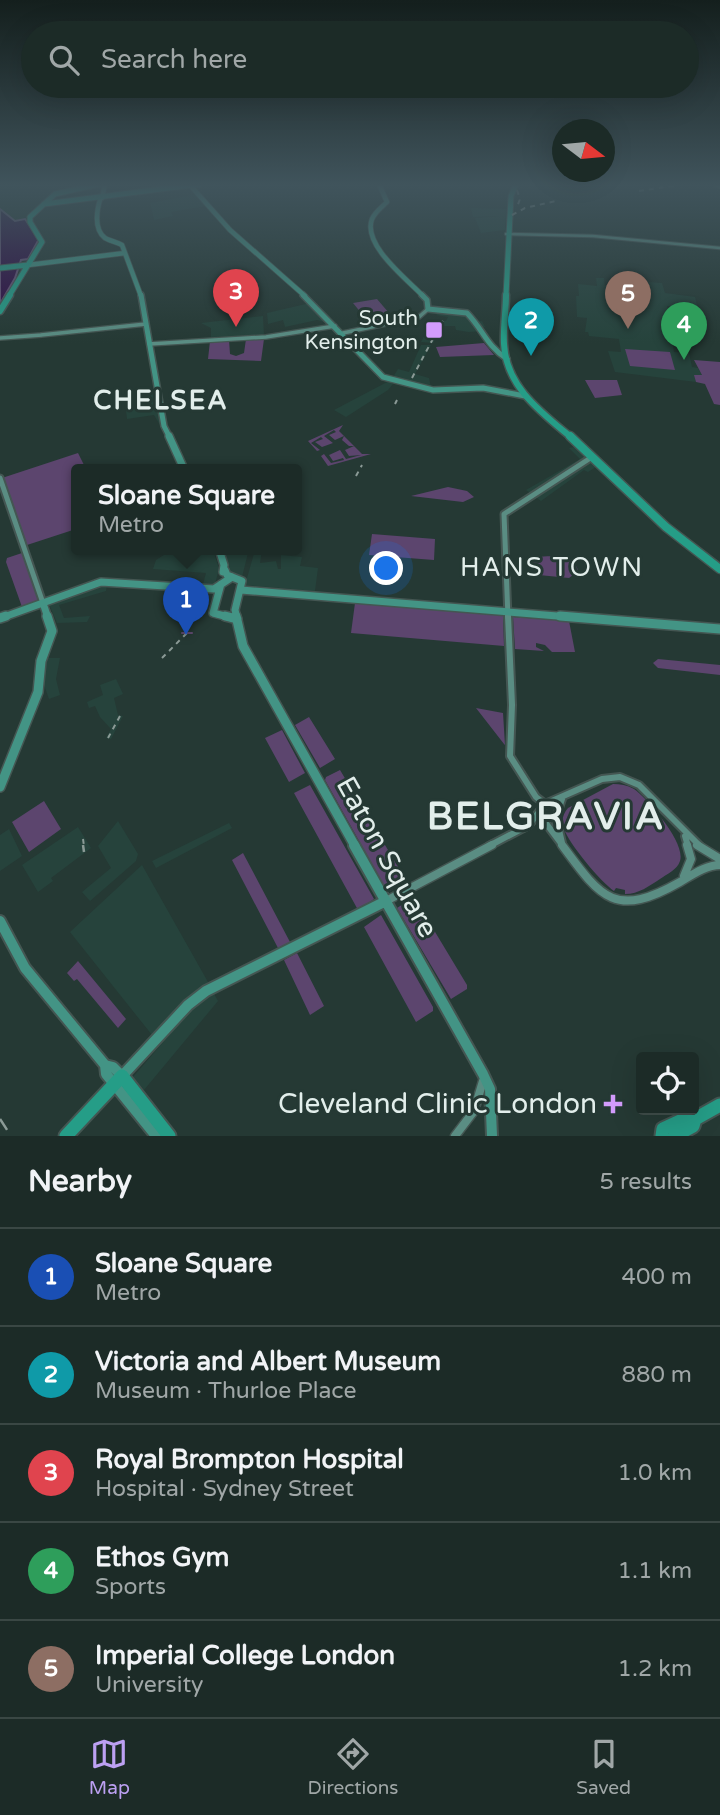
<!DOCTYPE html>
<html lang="en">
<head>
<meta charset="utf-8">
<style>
	:root { --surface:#1c2b27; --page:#25332f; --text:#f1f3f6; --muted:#a0a7a7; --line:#3a4744; --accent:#bca0f2 }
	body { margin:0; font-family:"Varela Round",sans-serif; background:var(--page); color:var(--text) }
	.controls { position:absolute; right:21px; bottom:21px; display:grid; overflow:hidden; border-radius:7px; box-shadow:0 7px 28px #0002 }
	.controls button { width:63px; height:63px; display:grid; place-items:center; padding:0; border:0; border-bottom:2px solid var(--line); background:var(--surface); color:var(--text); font:35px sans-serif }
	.compass { position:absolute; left:552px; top:119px; width:63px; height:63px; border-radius:50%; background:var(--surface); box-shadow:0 7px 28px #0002; rotate:106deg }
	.you { position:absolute; left:387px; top:569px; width:24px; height:24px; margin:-18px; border:5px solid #fff; border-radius:50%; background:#1a73e8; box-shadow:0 0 0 10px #1a73e833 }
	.badge { display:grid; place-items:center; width:46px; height:46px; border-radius:50%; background:var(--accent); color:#fff; font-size:23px; font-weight:700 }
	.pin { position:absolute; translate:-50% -58px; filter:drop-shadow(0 2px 4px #0008) }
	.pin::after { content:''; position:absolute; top:37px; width:24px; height:21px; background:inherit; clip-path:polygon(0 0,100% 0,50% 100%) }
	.popup { position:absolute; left:71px; top:464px; width:231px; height:91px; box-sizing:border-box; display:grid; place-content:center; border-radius:7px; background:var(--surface); filter:drop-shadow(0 2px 5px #0005); font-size:23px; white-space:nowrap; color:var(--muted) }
	.popup b { font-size:26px; color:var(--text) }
	.popup::after { content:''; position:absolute; left:50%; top:100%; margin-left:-14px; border:14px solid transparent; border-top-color:var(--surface) }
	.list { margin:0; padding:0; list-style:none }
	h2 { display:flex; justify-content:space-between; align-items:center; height:91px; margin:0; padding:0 28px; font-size:30px }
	h2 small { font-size:23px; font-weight:400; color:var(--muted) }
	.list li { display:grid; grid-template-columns:46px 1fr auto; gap:21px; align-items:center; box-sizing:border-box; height:98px; padding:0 28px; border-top:2px solid var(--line) }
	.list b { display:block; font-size:26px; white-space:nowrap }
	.list p { margin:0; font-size:23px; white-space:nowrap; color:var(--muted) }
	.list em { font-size:23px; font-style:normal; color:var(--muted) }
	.icon { flex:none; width:38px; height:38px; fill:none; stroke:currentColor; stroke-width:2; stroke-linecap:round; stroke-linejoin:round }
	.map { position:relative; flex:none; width:720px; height:1136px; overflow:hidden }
	.search { position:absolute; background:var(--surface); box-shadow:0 7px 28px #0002; left:21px; right:21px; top:21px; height:77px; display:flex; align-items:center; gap:18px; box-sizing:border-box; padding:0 24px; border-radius:38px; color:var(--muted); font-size:26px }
	.sheet { height:581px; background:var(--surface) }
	nav { display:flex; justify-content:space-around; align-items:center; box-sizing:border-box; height:98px; border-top:2px solid var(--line); background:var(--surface); font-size:19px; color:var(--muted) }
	nav a { display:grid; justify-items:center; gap:4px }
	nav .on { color:var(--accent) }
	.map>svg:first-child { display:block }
	.built { fill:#26433c }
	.green { fill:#5c456e }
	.water { fill:#2f0b44; stroke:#654f76; stroke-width:2 }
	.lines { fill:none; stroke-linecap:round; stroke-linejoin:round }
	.stream { stroke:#654f76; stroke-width:2 }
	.secondary-far4-casing { stroke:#445652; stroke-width:4.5 }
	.secondary-far3-casing { stroke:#445652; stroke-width:6 }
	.secondary-far2-casing { stroke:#445652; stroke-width:9 }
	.secondary-far1-casing { stroke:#445652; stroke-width:10 }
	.secondary-casing { stroke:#445652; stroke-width:11 }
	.primary-far4-casing { stroke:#445652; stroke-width:6 }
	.primary-far3-casing { stroke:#445652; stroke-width:8 }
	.primary-far2-casing { stroke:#445652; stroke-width:10 }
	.primary-far1-casing { stroke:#445652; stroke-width:12 }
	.primary-casing { stroke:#445652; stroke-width:14 }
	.highway-far3-casing { stroke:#445652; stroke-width:7 }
	.highway-far2-casing { stroke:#445652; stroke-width:9 }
	.highway-far1-casing { stroke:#445652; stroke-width:11 }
	.highway-casing { stroke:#445652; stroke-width:17 }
	.secondary-far4 { stroke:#5a8d83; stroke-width:2.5 }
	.secondary-far3 { stroke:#5a8d83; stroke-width:3.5 }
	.secondary-far2 { stroke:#5a8d83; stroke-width:5 }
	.secondary-far1 { stroke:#5a8d83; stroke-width:6 }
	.secondary { stroke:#5a8d83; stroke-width:8 }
	.primary-far4 { stroke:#439485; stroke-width:4.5 }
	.primary-far3 { stroke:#439485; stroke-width:5 }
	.primary-far2 { stroke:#439485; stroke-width:7 }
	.primary-far1 { stroke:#439485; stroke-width:9 }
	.primary { stroke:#439485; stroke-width:10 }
	.highway-far3 { stroke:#259d87; stroke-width:5 }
	.highway-far2 { stroke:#259d87; stroke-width:6 }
	.highway-far1 { stroke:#259d87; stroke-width:8 }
	.highway { stroke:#259d87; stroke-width:13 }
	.rail-far1 { stroke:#8b9a96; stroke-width:2; stroke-dasharray:5 5; stroke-linecap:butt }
	.rail { stroke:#8b9a96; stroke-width:2.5; stroke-dasharray:13 13; stroke-linecap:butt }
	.poi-dot { fill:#d39cfc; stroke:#253934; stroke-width:2.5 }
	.labels { text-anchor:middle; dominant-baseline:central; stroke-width:6; stroke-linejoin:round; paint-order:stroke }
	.far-poi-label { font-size:21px; fill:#e2eeeb; stroke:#253934; text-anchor:end }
	.far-district-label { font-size:26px; font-weight:bold; letter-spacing:2px; fill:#e2eeeb; stroke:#253934 }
	.neighbourhood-label { font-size:26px; letter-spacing:2px; fill:#e2eeeb; stroke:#253934 }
	.near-street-label { font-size:28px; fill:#e2eeeb; stroke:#253934 }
	.near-poi-label { font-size:28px; fill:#e2eeeb; stroke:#253934; text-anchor:end }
	.near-district-label { font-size:38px; font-weight:bold; letter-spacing:2px; fill:#e2eeeb; stroke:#253934 }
</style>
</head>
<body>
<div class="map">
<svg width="720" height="1136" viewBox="0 0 720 1136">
	<rect width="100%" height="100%" fill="#253934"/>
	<path class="built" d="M197 194 206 206 171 212 173 216 154 220 150 203Z
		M471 208 506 209 505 230 481 233 475 218 500 216 473 217Z
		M596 278H604L605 286 622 287 621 280 662 283 665 293 695 297 698 309 667 306 674 352 689 353 692 367 698 368 702 375H695L696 382 615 372 608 351 621 352 619 339 589 336 588 332H585L587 318 577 317 576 296H579L578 284 597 286Z
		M310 303 331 324 317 320 285 327 283 320 268 324 267 313Z
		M441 311 466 315 474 322 482 321 485 327H478L481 331 469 332 456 330 455 326H444L433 343 421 342 431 323 437 320 446 321 448 317 436 315Z
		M263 316 264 335 211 337V328L201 323Z
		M421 345H431L415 374 429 378 431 387 393 377 398 369 409 372Z
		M389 381 393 384 388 390 346 417 334 410Z
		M157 392 163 424 160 425 154 415 127 419 125 402Z
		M574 447 596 467 588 472 584 470 541 501 526 490 580 459 569 448Z
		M166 549H213L219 569 215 584H203L206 573 153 569 156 560 167 553Z
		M222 549H249L242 577 228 572Z
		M255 550H262L260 563 276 561 278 569H281V555L302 557 300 566 318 568 315 591 245 585Z
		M107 583 106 591 59 605 64 618 90 616 87 622 57 623 49 604Z
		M47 658H60L56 679 60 695 49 699 44 685Z
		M116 679 123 694 114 698 118 715 123 716 111 739 106 738 111 729 100 717 95 706 89 708 87 702 103 695 100 685Z
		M118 821 138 854 136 861 90 901 82 892 111 868 98 846Z
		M229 823 232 828 156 868 152 861Z
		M78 827 91 848 51 878 53 881 38 892 22 865Z
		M9 829 22 856 0 871V835Z
		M142 865 208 982 152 1035 70 932Z
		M213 992 218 1001 144 1090 133 1077 191 1010Z"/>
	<path class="green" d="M377 299 395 320 371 325 353 303Z
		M246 339H264L261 361 208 359 210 341 229 340 230 354 236 356 244 353Z
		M484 343 494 355 440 357 436 347Z
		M625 349 670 352 675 370 630 366Z
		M694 360 720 362V405L714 404 705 384 696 382 694 375H702Z
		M617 380 622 395 595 398 585 380Z
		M343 425 339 431 362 454H371L328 466 321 456 324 454 331 463 344 460 343 458 333 461 329 455 340 450 346 459 361 455 349 456 345 450 354 446H349L342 440 344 436 335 440 329 435 336 432 334 430 324 436 333 443 322 447 315 442 323 439 321 437 311 443 320 450 317 451 308 441Z
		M78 453 86 469H76V529L27 545 2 478Z
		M448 487 467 491 474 497 463 502 411 496Z
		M372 534 435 539 434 560 369 555Z
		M22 553 38 600 22 607 6 562 7 558Z
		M537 557C552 556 575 554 578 571L569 578 539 575 530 565Z
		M355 603 503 615 504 646 351 633Z
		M513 617 569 621 575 652H552L545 645 536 643V647L544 651 515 649Z
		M658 659 720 665V675L658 668 653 663Z
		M476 708 503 713 505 745 504 744Z
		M309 717 335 759 320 768 295 725Z
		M282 730 305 773 289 782 265 738Z
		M340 770 406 880 390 891H387L325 780 326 777Z
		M613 784C620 784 627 785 634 789 648 799 686 843 680 861 677 870 667 874 660 879 649 886 639 894 625 894V890L616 888 614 891C601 882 569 844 564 829 561 820 563 814 568 808Z
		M310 785 374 899 358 910 294 793Z
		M44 801 61 829 29 852 12 822Z
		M243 853 290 942 278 948 232 860Z
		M414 897 467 985V989L451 999 397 908Z
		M381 915 433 1007V1011L416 1022 364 927Z
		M297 953 324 1006 310 1015 284 960Z
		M78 961 126 1019 118 1028 77 979 74 981 67 973Z"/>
	<path class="water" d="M0 209 15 221 25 219 39 239 28 259 21 260 15 278 0 304Z"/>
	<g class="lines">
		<path class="stream" d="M182 633H192"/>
		<defs>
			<path id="secondary-far4" d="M506 234 593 236 720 248"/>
			<path id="secondary-far3" d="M343 333 419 317 428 309
				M41 335 146 324
				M0 338 42 335
				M149 344 266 337 335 326"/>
			<path id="secondary-far2" d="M0 478 43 603
				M508 618 504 514 592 457"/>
			<path id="secondary-far1" d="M508 616 512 705 510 756 536 797 545 804
				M562 799 556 817 562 843
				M539 814 563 846
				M685 836 688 846
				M489 846 529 825 545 804 602 779 620 777 639 785 700 846"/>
			<path id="secondary" d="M562 845C601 898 615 919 680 882 692 875 706 865 720 865
				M697 845 720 859
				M684 876 691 859 687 845
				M386 901 492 845
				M455 1136 474 1111 483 1081"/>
			<path id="primary-far4" d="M189 184 230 230 305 296
				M379 184 387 202C382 207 375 212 372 219 362 245 408 280 423 296
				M716 184 720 186
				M101 197C97 208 93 229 105 238 110 241 117 242 122 245L141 296
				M102 198 105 184
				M28 265 125 253"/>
			<path id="primary-far3" d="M141 295 164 426 170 438
				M303 295 383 377 433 390 483 388 525 396
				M422 295 427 300 428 309 467 313C484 331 486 345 507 359"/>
			<path id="primary-far2" d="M169 436 184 469
				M219 549 224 565 223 572
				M225 570 227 575 242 581 235 610 237 618
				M221 584 213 613 232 618
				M241 590 582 618
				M43 603 48 618
				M1 618 101 582 214 589 232 577"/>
			<path id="primary-far1" d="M225 616 237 619
				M236 616 243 646 355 846
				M560 616 720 629
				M0 618 6 616
				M0 787 38 692 41 661 52 631 47 616"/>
			<path id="primary" d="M354 845 483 1074 490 1089 492 1136
				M0 921 25 968 105 1065 106 1074 156 1136
				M105 1065 113 1067 122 1076 188 1005 206 991 386 901"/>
			<path id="highway-far3" d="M44 204 200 184
				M0 268 28 265
				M9 296 42 242 30 222V217L55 194 99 184
				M506 296 511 196 516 184"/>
			<path id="highway-far2" d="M506 295C506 311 503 328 504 344 506 387 542 413 572 438
				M0 311 10 295"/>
			<path id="highway-far1" d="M570 436 666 527 720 569"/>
			<path id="highway" d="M66 1136 122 1076 169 1136
				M662 1136 663 1129 689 1117 695 1119
				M675 1136 693 1126 695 1119 720 1105"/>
		</defs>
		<use href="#secondary-far4" class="secondary-far4-casing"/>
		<use href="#secondary-far3" class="secondary-far3-casing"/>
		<use href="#secondary-far2" class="secondary-far2-casing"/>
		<use href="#secondary-far1" class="secondary-far1-casing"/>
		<use href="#secondary" class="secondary-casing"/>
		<use href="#primary-far4" class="primary-far4-casing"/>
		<use href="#primary-far3" class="primary-far3-casing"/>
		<use href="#primary-far2" class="primary-far2-casing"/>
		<use href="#primary-far1" class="primary-far1-casing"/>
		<use href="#primary" class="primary-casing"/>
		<use href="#highway-far3" class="highway-far3-casing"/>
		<use href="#highway-far2" class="highway-far2-casing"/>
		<use href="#highway-far1" class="highway-far1-casing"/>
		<use href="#highway" class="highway-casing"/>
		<use href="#secondary-far4" class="secondary-far4"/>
		<use href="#secondary-far3" class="secondary-far3"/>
		<use href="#secondary-far2" class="secondary-far2"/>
		<use href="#secondary-far1" class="secondary-far1"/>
		<use href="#secondary" class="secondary"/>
		<use href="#primary-far4" class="primary-far4"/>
		<use href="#primary-far3" class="primary-far3"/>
		<use href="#primary-far2" class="primary-far2"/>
		<use href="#primary-far1" class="primary-far1"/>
		<use href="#primary" class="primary"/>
		<use href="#highway-far3" class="highway-far3"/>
		<use href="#highway-far2" class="highway-far2"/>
		<use href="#highway-far1" class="highway-far1"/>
		<use href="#highway" class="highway"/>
		<path class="rail-far1" d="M517 190 520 199 517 207
			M639 191 685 184
			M512 215 525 208 556 201
			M412 378 443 320
			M395 404 397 400
			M356 476 362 465
			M162 658 190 630
			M108 738 120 716
			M83 839 84 846"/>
		<path class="rail" d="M83 845 84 852
			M0 1119 11 1136"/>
	</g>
	<linearGradient id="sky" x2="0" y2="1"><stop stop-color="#141f1d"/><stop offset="0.54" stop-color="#40545c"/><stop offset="1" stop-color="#40545c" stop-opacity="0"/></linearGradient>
	<rect width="720" height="343" fill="url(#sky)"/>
	<g class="poi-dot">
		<rect x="425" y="321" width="18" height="18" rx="3.5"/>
		<path d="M609.5 1093.5h7v7h7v7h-7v7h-7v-7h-7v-7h7z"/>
	</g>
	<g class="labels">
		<g class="far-poi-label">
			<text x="418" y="318">South<tspan x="418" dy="24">Kensington</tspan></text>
		</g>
		<g class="far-district-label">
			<text x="161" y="400">CHELSEA</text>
		</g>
		<g class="neighbourhood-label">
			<text x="552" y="567">HANS TOWN</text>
		</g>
		<g class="near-street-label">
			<text transform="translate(387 857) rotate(61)">Eaton Square</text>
		</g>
		<g class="near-poi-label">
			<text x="597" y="1104">Cleveland Clinic London</text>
		</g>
		<g class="near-district-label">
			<text x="546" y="817">BELGRAVIA</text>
		</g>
	</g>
</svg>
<div class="controls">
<button><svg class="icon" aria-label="locate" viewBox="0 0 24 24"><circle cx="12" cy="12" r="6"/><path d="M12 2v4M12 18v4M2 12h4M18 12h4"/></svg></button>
</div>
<svg class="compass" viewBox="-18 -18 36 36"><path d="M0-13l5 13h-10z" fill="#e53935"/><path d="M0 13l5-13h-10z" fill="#a0a7a7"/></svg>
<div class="you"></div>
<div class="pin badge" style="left:186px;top:635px;background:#1a4fb4">1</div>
<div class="popup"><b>Sloane Square</b>Metro</div>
<div class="pin badge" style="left:531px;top:356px;background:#0f9aa8">2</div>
<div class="pin badge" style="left:236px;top:327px;background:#e0444e">3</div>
<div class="pin badge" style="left:684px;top:360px;background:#2e9e5b">4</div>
<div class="pin badge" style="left:628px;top:329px;background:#8d6e63">5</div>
<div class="search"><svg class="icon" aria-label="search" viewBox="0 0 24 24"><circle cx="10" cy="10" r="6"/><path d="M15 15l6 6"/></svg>Search here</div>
</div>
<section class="sheet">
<h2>Nearby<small>5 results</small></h2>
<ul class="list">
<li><span class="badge" style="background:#1a4fb4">1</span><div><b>Sloane Square</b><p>Metro</p></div><em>400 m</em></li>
<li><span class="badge" style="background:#0f9aa8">2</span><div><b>Victoria and Albert Museum</b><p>Museum · Thurloe Place</p></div><em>880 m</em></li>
<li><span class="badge" style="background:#e0444e">3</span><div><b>Royal Brompton Hospital</b><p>Hospital · Sydney Street</p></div><em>1.0 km</em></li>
<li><span class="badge" style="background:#2e9e5b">4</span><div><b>Ethos Gym</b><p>Sports</p></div><em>1.1 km</em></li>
<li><span class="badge" style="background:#8d6e63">5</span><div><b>Imperial College London</b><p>University</p></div><em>1.2 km</em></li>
</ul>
</section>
<nav>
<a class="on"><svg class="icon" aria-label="map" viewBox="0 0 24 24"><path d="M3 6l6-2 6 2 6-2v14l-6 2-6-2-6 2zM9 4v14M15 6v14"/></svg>Map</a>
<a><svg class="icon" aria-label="directions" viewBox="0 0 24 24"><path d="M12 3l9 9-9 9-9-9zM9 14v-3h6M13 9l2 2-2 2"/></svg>Directions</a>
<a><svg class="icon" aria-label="saved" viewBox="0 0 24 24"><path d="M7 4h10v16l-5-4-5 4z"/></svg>Saved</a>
</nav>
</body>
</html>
